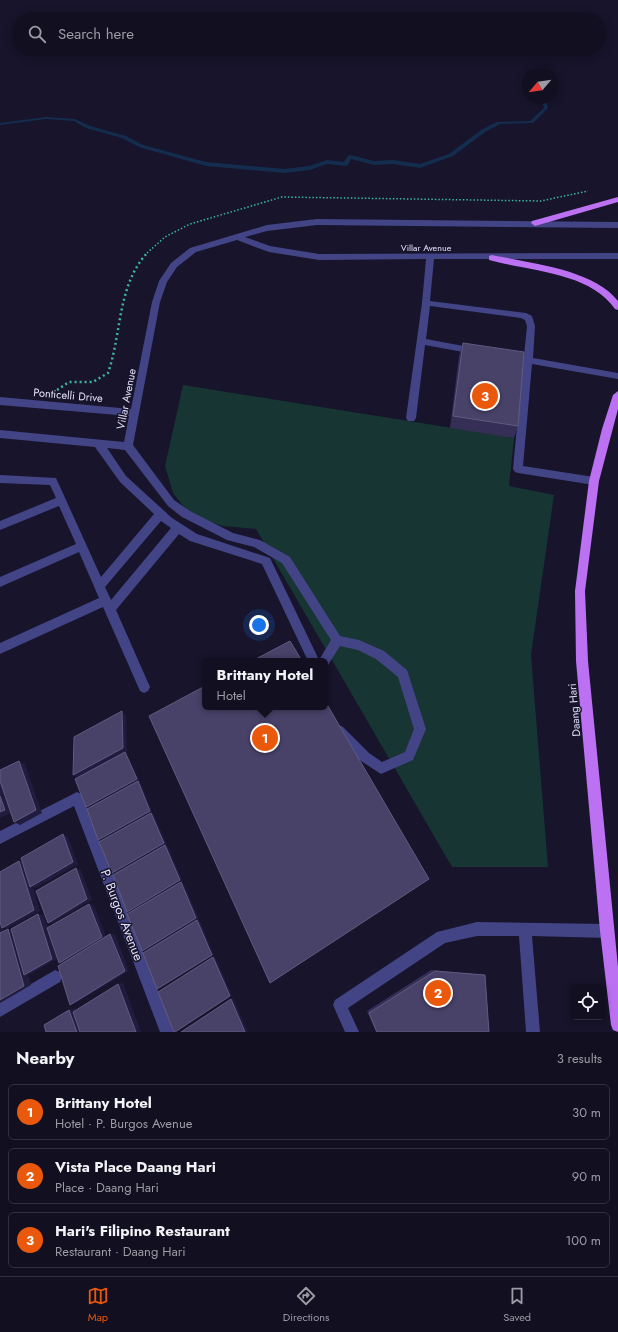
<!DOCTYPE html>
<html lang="en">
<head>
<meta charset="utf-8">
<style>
	:root { --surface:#110f20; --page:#1e1d2d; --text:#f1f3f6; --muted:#9c9ca5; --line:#302f3e; --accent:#ea580c }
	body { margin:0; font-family:Jost,sans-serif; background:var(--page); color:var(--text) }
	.controls { position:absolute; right:12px; bottom:12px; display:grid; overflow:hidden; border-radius:6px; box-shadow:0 2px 10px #0003 }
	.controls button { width:36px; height:36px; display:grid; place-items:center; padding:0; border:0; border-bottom:1px solid var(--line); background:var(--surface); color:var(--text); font:20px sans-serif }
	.compass { position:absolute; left:522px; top:68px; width:36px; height:36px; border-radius:50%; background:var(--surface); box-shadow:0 2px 10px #0003; rotate:241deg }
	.you { position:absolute; left:259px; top:625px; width:14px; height:14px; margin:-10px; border:3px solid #fff; border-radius:50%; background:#1a73e8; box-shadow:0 0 0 6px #1a73e833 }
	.badge { display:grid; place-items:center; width:26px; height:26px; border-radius:50%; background:var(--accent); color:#fff; font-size:13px; font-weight:700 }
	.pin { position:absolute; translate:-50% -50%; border:2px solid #fff; box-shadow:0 1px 4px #0006 }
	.popup { position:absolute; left:202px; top:658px; width:126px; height:52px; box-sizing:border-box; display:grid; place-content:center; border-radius:6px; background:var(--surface); filter:drop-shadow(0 1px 3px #0005); font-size:13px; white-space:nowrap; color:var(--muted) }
	.popup b { font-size:15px; color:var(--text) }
	.popup::after { content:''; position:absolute; left:50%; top:100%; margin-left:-8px; border:8px solid transparent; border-top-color:var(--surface) }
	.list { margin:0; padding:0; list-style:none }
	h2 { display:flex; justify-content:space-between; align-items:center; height:52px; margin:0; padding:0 16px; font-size:17px }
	h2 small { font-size:13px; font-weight:400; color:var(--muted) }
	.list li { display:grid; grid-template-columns:26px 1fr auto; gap:12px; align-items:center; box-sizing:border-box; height:56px; margin:0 8px 8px; padding:0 8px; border:1px solid var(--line); border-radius:6px }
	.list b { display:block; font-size:15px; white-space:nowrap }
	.list p { margin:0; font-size:13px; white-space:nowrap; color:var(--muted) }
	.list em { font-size:13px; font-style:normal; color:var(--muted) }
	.icon { flex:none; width:22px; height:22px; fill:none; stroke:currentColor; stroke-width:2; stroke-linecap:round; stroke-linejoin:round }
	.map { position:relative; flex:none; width:618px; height:1032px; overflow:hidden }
	.search { position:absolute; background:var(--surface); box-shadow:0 2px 10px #0003; left:12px; right:12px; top:12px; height:44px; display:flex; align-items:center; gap:10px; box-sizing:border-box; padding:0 14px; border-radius:22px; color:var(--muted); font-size:15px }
	.sheet { height:244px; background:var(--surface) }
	nav { display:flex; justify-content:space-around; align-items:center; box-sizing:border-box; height:56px; border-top:1px solid var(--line); background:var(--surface); font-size:11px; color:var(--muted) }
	nav a { display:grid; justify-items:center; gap:2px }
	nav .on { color:var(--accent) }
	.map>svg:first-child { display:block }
	.green { fill:#173532 }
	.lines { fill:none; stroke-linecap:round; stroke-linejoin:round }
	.stream { fill:#142d4f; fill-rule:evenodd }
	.path-far1 { stroke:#3cb5a8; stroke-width:1.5; stroke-dasharray:1.5 2; stroke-linecap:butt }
	.path { stroke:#3cb5a8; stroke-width:2.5; stroke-dasharray:2 3; stroke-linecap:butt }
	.minor { fill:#434486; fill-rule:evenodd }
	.major { fill:#bc71f3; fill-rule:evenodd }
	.wall { fill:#352f57 }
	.shaded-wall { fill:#211c3e }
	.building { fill:#484269; stroke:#605b80 }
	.labels { text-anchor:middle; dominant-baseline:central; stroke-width:3; stroke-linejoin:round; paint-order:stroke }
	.far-street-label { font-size:9px; fill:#e3e1fc; stroke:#17142b }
	.street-label { font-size:11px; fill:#e3e1fc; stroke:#17142b }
	.near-street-label { font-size:13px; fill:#e3e1fc; stroke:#17142b }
</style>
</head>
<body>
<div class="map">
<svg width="618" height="1032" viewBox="0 0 618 1032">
	<rect width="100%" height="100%" fill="#17142b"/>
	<path class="green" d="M183 385 514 438 509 486 554 495 531 655 548 867H452L256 529 223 526 203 520 185 508 173 493 165 466Z"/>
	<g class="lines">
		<path class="stream" d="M541 98H545L548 108 533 123 500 124 485 132 453 156 420 168 393 164 374 165 351 159 348 165 346 166 327 164 310 170 284 173 206 166 139 147 122 138 86 128 74 121 46 119 0 125V123L46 117 75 119 90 126 126 136 143 145 206 162 284 169 309 166 327 160 344 162 348 156 350 155 374 161 393 160 420 164 449 154 481 130 497 122 530 121 544 108Z"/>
		<path class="path-far1" d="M147 253 165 237 190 224 282 197 541 201 588 191"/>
		<path class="path" d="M57 390 69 382H93L108 373C122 333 117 285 148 252"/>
		<path class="minor" d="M317 219 618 222V228L317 225 267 231 245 237 270 246 319 254 618 253V259H434L430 301 526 313 532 316 535 326 533 358 618 373V379L532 364 523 466 594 477 597 478 599 481 597 484 594 485 518 473 515 472 513 469 523 363 518 361 517 359 518 357 524 356 527 326 525 320 521 318 430 306 426 339 474 348 478 351 474 354 425 345 416 418 414 421H408L406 418 422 303 426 259 319 260 269 252 237 240 196 252 177 267 167 282 160 302 133 445 174 500 190 511 233 533 260 540 290 557 340 636 359 640 384 651 407 670 426 729 413 760 381 774 361 761 335 735 333 731 335 727 339 725 343 727 369 753 382 762 405 752 414 729 398 677 376 659 358 650 340 646 328 665 325 666V661H308L262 564 190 541 179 534 116 610 150 687 148 691 144 693 140 691 103 607 0 654V643L99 598 79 552 0 587V577L76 544 59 506 0 530V521L56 498 50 485 0 483V475L56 478 101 577 154 514 120 482 95 447 0 438V430L124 442 129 416 0 405V397L131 409 152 302 159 281 171 263 190 248 267 225ZM107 448 125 450 168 506 182 517 227 540 254 547 282 563 331 640 319 660 270 558 197 534 172 518 126 476ZM161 521 171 528 111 600 105 587Z
			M77 792 81 794 83 798 174 1032H160L74 806 0 844V831Z
			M477 922 607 924 612 926 614 931 612 936 607 938 532 936 540 1032H526L519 936H477L445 943 348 1008 359 1032H345L333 1005 335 1000 437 932Z
			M55 970 60 972 62 977 60 982 0 1017V1002Z"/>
		<path class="major" d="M618 197V202L535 226 531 223 532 221Z
			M492 255C529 263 594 269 618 301V310L615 309C590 272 529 271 489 260V256Z
			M618 391V409L599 481 585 591 588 661 618 967V1032L613 1030 611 1025 600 931 576 661 575 591 589 481 602 429 613 395Z"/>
	</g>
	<path class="wall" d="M463 343 518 426 514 438 450 428 459 356Z
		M431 970 485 975 489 1032H376L367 1011Z"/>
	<path class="shaded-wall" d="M122 711 126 716 127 752 126 753 128 756 140 782 139 783 141 784 153 814 154 815 167 845 166 846 168 847 183 882 181 883 184 884 199 919 146 951H142L131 913 127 912 116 875 112 873 103 842 98 840 90 810 86 807 78 779 73 775Z
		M19 761 25 764 42 813 20 825 14 822Z
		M0 781 11 813 0 818Z
		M63 834 68 837 78 864 36 888 33 887 40 911 8 928H2L3 931 0 933V920L19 861 25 863Z
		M76 868 81 870 92 900 53 923H48Z
		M89 904 94 905 106 937 64 963H59Z
		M38 914 44 915 57 959 31 974H28L31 985 0 1003 8 929 14 930Z
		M197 920 200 921 214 955 161 988 157 989Z
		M110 934H115L129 971 76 1003 70 1005Z
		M213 957H215L232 995 175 1032Z
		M123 983 141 1032H136L118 984Z
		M233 998 248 1032H245L231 999Z
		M75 1008 83 1032H77L69 1010Z"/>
	<path class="building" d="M463 343 524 352 518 426 453 416Z
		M290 641 302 661H252Z
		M205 686V707H325V701L429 879 270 983 149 716Z
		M122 711 123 748 73 775 74 737Z
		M125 752 137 779 86 807 75 779Z
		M19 761 36 810 14 822 0 781V770Z
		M138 781 150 811 98 840 87 809Z
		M0 796 5 810 0 812Z
		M151 813 164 843 112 873 99 842Z
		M63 834 73 862 30 887 21 858Z
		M165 845 180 880 127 912 113 875Z
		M19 861 34 910 2 928 0 922V872Z
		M76 868 87 899 48 923 36 891Z
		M181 882 196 918 142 951 127 914Z
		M89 904 102 937 59 963 47 928Z
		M38 914 52 959 24 975 11 929Z
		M197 920 212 955 157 989 143 953Z
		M8 929 24 986 0 1000V933Z
		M110 934 125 971 70 1005 58 966Z
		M213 957 230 996 175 1032H174L158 992Z
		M435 971 485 975 489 1032H377L369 1013Z
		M118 984 136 1032H80L73 1012Z
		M231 999 245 1032H181Z
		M69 1010 77 1032H46L44 1025Z"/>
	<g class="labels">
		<g class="far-street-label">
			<text x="426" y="247">Villar Avenue</text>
		</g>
		<g class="street-label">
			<text transform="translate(68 395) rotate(5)">Ponticelli Drive</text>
			<text transform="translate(126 399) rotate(-79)">Villar Avenue</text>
			<text transform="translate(574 710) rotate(-95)">Daang Hari</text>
		</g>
		<g class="near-street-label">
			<text transform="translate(122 915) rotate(69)">P. Burgos Avenue</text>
		</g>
	</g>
</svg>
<div class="controls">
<button><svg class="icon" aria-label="locate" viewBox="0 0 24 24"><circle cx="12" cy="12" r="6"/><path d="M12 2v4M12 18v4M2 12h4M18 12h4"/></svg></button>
</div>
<svg class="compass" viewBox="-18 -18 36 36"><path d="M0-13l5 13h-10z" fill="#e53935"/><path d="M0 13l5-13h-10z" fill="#9c9ca5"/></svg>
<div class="you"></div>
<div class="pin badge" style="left:265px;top:738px">1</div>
<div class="popup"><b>Brittany Hotel</b>Hotel</div>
<div class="pin badge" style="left:438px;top:993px">2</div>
<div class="pin badge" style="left:485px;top:396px">3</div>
<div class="search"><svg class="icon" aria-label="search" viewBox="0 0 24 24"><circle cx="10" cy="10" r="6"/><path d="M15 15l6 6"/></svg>Search here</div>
</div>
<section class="sheet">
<h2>Nearby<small>3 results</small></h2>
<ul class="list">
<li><span class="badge">1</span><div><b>Brittany Hotel</b><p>Hotel · P. Burgos Avenue</p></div><em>30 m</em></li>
<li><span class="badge">2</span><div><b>Vista Place Daang Hari</b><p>Place · Daang Hari</p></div><em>90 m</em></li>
<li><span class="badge">3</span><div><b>Hari's Filipino Restaurant</b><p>Restaurant · Daang Hari</p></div><em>100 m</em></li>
</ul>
</section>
<nav>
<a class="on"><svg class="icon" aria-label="map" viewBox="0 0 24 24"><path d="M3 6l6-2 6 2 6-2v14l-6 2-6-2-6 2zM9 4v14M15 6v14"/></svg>Map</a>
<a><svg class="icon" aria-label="directions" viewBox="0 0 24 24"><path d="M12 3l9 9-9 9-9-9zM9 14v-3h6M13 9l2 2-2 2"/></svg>Directions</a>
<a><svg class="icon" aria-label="saved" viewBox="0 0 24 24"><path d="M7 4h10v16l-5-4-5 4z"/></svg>Saved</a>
</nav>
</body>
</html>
